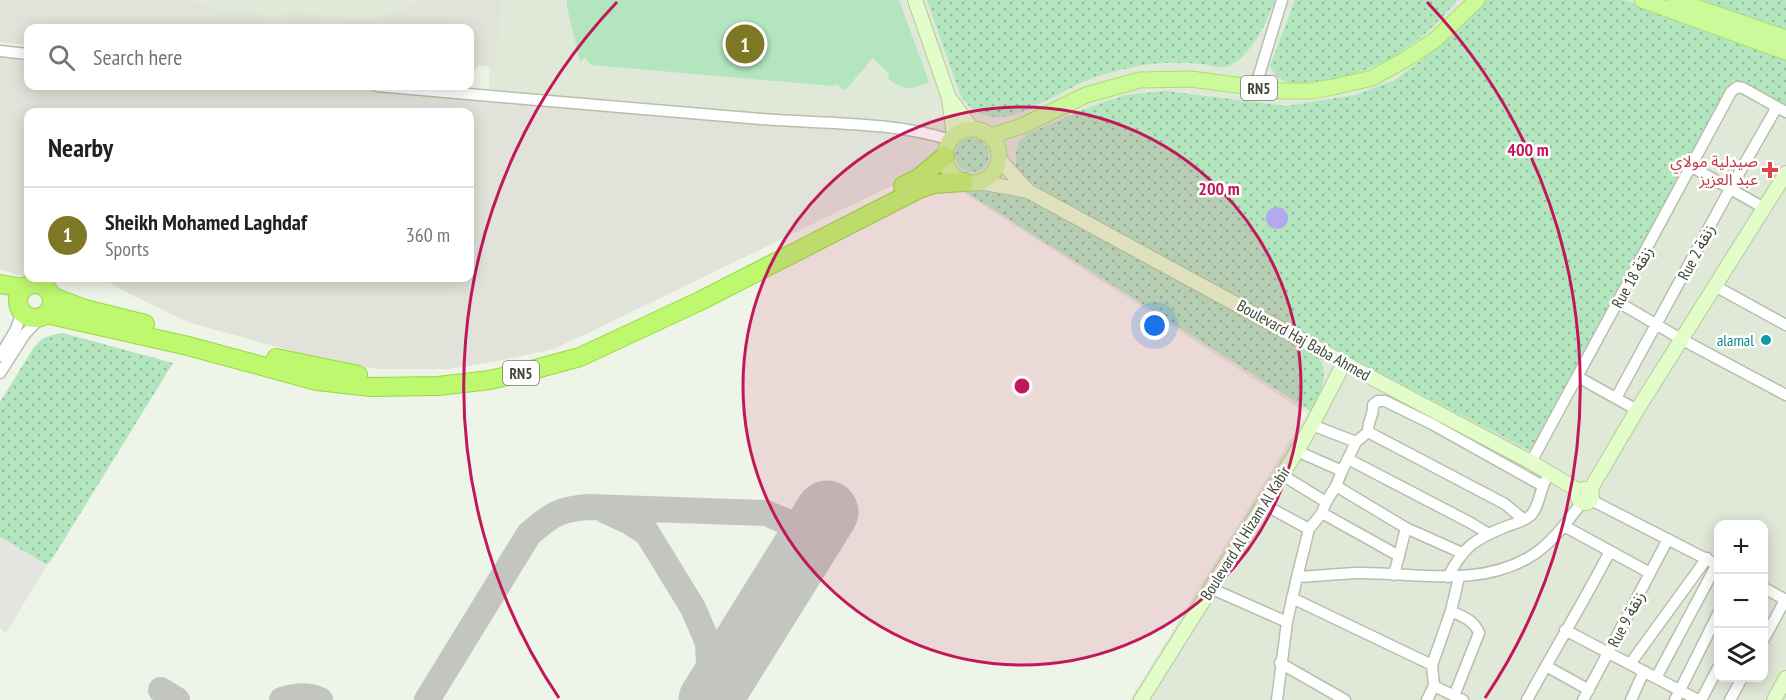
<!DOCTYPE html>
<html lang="en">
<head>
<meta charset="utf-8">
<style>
	:root { --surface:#fff; --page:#f2f2f2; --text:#202124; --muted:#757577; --line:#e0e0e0; --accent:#7e7723 }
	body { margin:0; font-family:"PT Sans Narrow","Noto Sans Arabic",sans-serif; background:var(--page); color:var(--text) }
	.controls { position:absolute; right:18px; bottom:18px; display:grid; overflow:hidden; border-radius:12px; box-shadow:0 3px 15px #0003 }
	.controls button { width:54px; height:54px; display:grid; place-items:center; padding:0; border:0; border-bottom:2px solid var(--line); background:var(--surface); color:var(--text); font:30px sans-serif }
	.you { position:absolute; left:1155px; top:326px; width:21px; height:21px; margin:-15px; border:4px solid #fff; border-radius:50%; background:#1a73e8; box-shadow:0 0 0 9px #1a73e833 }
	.badge { display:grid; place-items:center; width:39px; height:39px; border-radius:50%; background:var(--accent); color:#fff; font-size:20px; font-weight:700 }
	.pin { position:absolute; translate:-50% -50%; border:3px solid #fff; box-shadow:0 2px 6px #0006 }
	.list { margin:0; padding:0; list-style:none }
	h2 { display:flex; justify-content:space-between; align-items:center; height:78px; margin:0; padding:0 24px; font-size:26px }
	h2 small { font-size:20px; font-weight:400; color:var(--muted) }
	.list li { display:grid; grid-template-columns:39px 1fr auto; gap:18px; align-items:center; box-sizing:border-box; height:96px; padding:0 24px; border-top:2px solid var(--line) }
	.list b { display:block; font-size:22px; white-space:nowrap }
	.list p { margin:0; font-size:20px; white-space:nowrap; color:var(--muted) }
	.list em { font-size:20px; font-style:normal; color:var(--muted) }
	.icon { flex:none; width:33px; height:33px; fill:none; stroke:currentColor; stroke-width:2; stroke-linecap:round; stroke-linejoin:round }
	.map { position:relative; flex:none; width:1786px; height:700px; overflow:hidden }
	.search { position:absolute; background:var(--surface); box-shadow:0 3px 15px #0003; left:24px; top:24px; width:450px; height:66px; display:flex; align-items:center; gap:15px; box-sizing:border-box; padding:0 21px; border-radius:12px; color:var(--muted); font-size:22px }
	.panel { position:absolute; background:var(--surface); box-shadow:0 3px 15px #0003; left:24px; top:108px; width:450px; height:174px; border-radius:12px }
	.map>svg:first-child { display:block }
	.residential { fill:#e0e8d7; fill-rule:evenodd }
	.industrial { fill:#e1e3da }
	.grass { fill:#b3e6bf }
	.park { fill:url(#park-dots) }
	.parking { fill:#e4e5e0 }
	.water { fill:#b4a8ee }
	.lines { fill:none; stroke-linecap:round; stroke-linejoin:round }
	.taxiway { stroke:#c3c6c0; stroke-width:26 }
	.runway { stroke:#c3c6c0; stroke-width:63 }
	.street-casing { stroke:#b7bfac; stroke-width:13 }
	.secondary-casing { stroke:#b1cc96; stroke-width:16 }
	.primary-casing { stroke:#a9e06b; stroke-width:17 }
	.highway-casing { stroke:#9ad83f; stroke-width:20 }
	.street { stroke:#fff; stroke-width:10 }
	.secondary { stroke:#e2fdca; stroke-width:14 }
	.primary { stroke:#ccfa9b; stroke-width:15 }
	.highway { stroke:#bdf86f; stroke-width:18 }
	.ring { fill:none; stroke:#c2185b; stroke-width:3 }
	.health-dot { fill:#e0444e; stroke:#fff; stroke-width:2 }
	.culture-dot { fill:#0f9aa8; stroke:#fff; stroke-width:2 }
	.labels { text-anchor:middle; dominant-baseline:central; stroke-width:5; stroke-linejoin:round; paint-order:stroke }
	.shield { fill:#fff; stroke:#7a7e74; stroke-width:1.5 }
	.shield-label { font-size:15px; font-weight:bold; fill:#414738 }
	.health-label { font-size:16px; fill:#be3a42; stroke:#fff; text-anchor:end }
	.street-label { font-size:16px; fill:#414738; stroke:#fff }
	.culture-label { font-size:16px; fill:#0d838f; stroke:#fff; text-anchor:end }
	.centre { fill:#c2185b; stroke:#fff; stroke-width:3 }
	.ring-label { font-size:18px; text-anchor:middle; font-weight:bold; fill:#c2185b; stroke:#fff; stroke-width:5; stroke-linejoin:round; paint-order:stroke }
</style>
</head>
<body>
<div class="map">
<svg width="1786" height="700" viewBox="0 0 1786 700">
	<defs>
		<pattern id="park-dots" width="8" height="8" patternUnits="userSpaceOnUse" patternTransform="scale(1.5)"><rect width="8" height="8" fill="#b3e6bf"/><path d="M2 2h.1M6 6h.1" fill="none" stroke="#93bc9c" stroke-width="1.8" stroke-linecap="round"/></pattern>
	</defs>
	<rect width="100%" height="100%" fill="#eff4e9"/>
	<path class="residential" d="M144 0H1786V700H1130L1307 413 874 135 488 109 490 55 470 28H236ZM1718 524H1764V678H1718Z"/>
	<path class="industrial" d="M0 0H190L208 7 279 18 290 13 371 21 425 0H501L496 68 479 65 470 75V28H28V45L0 42Z
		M0 56 28 59V86H341L917 134 924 139 929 149V158L924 170 586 334 553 349 498 361 449 369H377L329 361 190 323 124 291 102 278H470V112H28V278H48L40 282 0 269Z"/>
	<path class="grass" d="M567 0H899L929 82C912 90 902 91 888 78L889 74 873 58 846 89H842L838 84 833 86 591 65 585 58 580 62 567 7Z"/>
	<path class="park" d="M927 0H1275C1267 21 1251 57 1229 66 1222 69 1210 65 1202 64 1182 62 1158 62 1138 66 1121 70 1101 74 1085 81 1064 90 1022 117 1001 117 983 118 969 110 960 94Z
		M1295 0H1457C1421 46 1371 77 1313 82 1292 84 1280 86 1270 66Z
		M1483 0H1624L1786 55V111L1768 103 1733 80 1532 452 1319 341 1054 198 1022 176 1016 166V152L1019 142 1027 134 1087 108 1126 95 1166 91 1286 106 1355 95 1395 80 1432 52Z
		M1687 0H1786V34Z
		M955 155a17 17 0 1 1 34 0a17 17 0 1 1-34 0Z
		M955 185 1018 193 1312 350C1315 354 1319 358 1321 362 1329 377 1318 398 1311 411Z
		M63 333 173 363 54 556 47 565 0 537V402L34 347 42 339 52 335Z"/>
	<path class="parking" d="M0 537 47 565 6 633 0 629Z"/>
	<path class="water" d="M1266 218a11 11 0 1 1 22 0a11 11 0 1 1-22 0Z"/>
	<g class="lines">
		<path class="taxiway" d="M606 511 630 522 647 533 693 608 708 643 710 689 706 700
			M161 690 177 700
			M282 700C295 696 307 694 320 700
			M427 700 529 534C552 514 560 509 589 507L766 513 814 533"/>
		<path class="runway" d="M710 700 827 512"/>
		<defs>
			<path id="street" d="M0 51 28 54
				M377 86C505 97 633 109 761 119 822 124 893 121 950 140
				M1255 88 1282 0
				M1692 167 1764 208
				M1715 286 1786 325
				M1618 302 1681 339 1786 395
				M0 356 16 329 22 312
				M0 373 25 334 42 316
				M1578 377 1637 410
				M1616 398 1730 189 1777 107
				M1312 425 1356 442
				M1368 432 1505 504 1523 519
				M1297 451 1342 471
				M1348 459 1469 522 1489 534
				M1531 462 1731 92 1737 87 1743 88 1786 112
				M1282 475 1326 502
				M1336 486 1406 528 1462 553
				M1591 500 1718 565
				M1263 504 1309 529 1297 577
				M1322 513 1399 556
				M1564 526 1650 573
				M1309 529 1322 513 1326 502 1336 486 1342 471 1356 442 1368 432C1367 421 1374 417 1373 405L1378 401H1385L1432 424 1543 486
				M1394 575 1406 528
				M1448 577C1463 547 1475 539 1505 527 1513 524 1525 521 1531 515 1539 507 1540 491 1545 481
				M1210 588 1287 622
				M1764 588 1786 600
				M1292 598 1432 665
				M1451 611C1463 617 1474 620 1479 633L1454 696
				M1565 630 1698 700
				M1764 639 1785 600
				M1280 663 1345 700
				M1630 664 1707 558
				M1546 666 1589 690
				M1656 678 1717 564
				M1434 686 1463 700
				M1277 700 1287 622 1297 577C1317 576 1337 574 1357 573 1414 572 1475 588 1528 558 1550 546 1567 522 1582 502
				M1427 700 1434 686 1432 665 1451 611 1459 577
				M1527 700C1554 650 1584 602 1610 551
				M1583 700 1668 539
				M1631 700 1644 671
				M1675 700 1718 614
				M1701 700 1718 668
				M1730 700 1742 678"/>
			<path id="secondary" d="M915 0 949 98 954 136
				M950 99 972 129
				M999 159 1028 191
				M979 182 1028 191 1344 363 1531 462 1579 491
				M1578 496a7 7 0 1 1 14 0a7 7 0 1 1-14 0Z
				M1590 490 1637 410 1786 173
				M1141 700 1297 451 1312 425 1344 363
				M1774 700 1786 678"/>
			<path id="primary" d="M1642 0 1786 52
				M1675 0 1786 38
				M945 156a27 27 0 1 1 54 0a27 27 0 1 1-54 0Z
				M991 136 1022 126 1086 95 1140 80 1190 79 1284 91H1311L1333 87 1372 78 1408 58 1436 39 1477 0"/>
			<path id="highway" d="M903 186 919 178 945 156
				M0 284 24 288
				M18 301a17 17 0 1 1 34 0a17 17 0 1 1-34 0Z
				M51 296 85 309 145 324
				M46 314 188 346 317 381 371 387 438 386 490 380 532 370 580 357 700 301 919 189 934 184 964 182
				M276 358 358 375"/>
		</defs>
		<use href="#street" class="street-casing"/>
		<use href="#secondary" class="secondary-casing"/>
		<use href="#primary" class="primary-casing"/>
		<use href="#highway" class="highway-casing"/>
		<use href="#street" class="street"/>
		<use href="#secondary" class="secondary"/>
		<use href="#primary" class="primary"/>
		<use href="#highway" class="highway"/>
	</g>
	<circle cx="1022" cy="386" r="279" fill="#c2185b" fill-opacity=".12"/>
	<g class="ring">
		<circle cx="1022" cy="386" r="279"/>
		<path d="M559 698A558 558 0 0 1 617 2M1427 2A558 558 0 0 1 1485 698"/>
	</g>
	<path class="health-dot" d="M1767 161h6v6h6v6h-6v6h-6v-6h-6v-6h6z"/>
	<circle class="culture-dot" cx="1766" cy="340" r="6"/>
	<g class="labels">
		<g class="shield">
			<rect x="1241" y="76" width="36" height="24" rx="4.5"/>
			<rect x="503" y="361" width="36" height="24" rx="4.5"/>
		</g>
		<g class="shield-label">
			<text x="1259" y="88">RN5</text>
			<text x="521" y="373">RN5</text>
		</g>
		<g class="health-label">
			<text x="1758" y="161">صيدلية مولاي<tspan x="1758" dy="18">عبد العزيز</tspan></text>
		</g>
		<g class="street-label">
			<text transform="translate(1696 252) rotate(-62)">Rue 2 زنقة</text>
			<text transform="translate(1632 277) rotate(-61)">Rue 18 زنقة</text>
			<text transform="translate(1304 340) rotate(29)">Boulevard Haj Baba Ahmed</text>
			<text transform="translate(1245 533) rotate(-58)">Boulevard Al Hizam Al Kabir</text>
			<text transform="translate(1626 619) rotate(-62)">Rue 9 زنقة</text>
		</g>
		<g class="culture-label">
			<text x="1754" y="340">alamal</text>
		</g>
	</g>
	<circle cx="1022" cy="386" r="9" class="centre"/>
	<g class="ring-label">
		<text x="1528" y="156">400 m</text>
		<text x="1219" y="195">200 m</text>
	</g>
</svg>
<div class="controls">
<button>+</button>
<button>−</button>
<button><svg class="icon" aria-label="layers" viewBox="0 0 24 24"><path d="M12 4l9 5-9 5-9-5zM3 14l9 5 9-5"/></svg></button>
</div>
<div class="you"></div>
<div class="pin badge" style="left:745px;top:44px">1</div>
<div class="search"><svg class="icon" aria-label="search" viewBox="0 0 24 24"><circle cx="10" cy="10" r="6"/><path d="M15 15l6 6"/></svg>Search here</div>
<section class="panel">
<h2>Nearby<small></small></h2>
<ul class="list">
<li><span class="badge">1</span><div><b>Sheikh Mohamed Laghdaf</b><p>Sports</p></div><em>360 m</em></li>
</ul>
</section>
</div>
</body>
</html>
